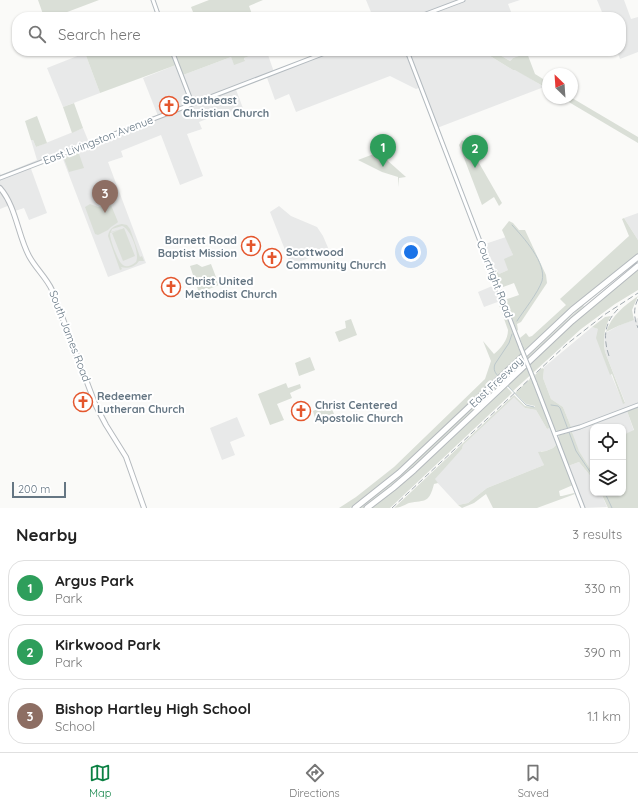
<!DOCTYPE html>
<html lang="en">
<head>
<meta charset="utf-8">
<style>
	:root { --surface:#fff; --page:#f6f6f6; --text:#222; --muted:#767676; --line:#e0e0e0; --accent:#0b8043 }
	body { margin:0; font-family:Quicksand,sans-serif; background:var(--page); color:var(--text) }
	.controls { position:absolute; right:12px; bottom:12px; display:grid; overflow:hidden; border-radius:8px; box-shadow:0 1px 3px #0004 }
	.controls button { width:36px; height:36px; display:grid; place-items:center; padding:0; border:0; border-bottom:1px solid var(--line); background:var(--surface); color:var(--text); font:20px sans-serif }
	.compass { position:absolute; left:542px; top:68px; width:36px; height:36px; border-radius:50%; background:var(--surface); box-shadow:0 1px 3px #0004; rotate:335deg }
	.scale { position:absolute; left:12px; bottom:10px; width:54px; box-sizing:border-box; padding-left:4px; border:2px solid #657683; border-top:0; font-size:11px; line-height:14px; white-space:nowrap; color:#657683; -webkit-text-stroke:3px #fff; paint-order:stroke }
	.you { position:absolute; left:411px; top:252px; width:14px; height:14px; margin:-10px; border:3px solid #fff; border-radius:50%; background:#1a73e8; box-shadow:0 0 0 6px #1a73e833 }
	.badge { display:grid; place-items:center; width:26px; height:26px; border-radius:50%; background:var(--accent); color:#fff; font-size:13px; font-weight:700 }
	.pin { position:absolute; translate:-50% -33px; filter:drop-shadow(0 1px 2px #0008) }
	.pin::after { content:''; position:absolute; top:21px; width:14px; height:12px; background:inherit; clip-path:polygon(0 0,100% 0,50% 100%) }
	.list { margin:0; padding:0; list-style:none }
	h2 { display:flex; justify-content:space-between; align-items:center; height:52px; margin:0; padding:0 16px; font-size:17px }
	h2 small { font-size:13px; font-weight:400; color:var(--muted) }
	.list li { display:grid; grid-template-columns:26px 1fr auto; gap:12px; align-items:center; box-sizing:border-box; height:56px; margin:0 8px 8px; padding:0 8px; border:1px solid var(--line); border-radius:16px }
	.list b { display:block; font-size:15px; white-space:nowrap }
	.list p { margin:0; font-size:13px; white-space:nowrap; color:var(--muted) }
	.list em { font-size:13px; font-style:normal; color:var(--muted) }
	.icon { flex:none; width:22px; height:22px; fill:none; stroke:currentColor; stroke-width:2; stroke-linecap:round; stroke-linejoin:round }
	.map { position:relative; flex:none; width:638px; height:508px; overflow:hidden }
	.search { position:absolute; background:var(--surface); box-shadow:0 1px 3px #0004; left:12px; right:12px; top:12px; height:44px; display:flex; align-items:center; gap:10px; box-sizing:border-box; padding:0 14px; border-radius:16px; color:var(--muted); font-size:15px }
	.sheet { height:244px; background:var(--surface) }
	nav { display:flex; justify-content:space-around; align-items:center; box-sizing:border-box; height:56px; border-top:1px solid var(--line); background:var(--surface); font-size:11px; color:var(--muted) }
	nav a { display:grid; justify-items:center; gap:2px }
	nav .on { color:var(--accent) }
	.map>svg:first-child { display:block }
	.built { fill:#e8e9e9 }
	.green { fill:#dadfd7; fill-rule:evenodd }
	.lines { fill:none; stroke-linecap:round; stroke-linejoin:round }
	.stream { stroke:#bbc7cb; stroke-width:1 }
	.secondary-casing { stroke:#b3babf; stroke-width:5 }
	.primary-casing { stroke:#b5babe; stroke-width:6 }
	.highway-casing { stroke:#b4b9bd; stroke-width:7 }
	.secondary { stroke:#fff; stroke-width:3 }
	.primary { stroke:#fff; stroke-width:4 }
	.highway { stroke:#fff; stroke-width:5 }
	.rail { stroke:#a2aab0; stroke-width:1; stroke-dasharray:6 3; stroke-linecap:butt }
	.secondary-bridge-casing { stroke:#b3babf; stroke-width:5; stroke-linecap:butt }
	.secondary-bridge { stroke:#fff; stroke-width:3 }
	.labels { text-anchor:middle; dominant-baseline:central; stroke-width:4; stroke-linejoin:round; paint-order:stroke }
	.poi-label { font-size:11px; font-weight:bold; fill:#657683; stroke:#fff; text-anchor:start }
	.street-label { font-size:11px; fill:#657683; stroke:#fff }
</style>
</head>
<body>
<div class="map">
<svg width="638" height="508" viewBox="0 0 638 508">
	<rect width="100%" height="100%" fill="#fafaf8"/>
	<path class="built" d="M366 0H520L508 4 513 17H435L432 15 427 17H373Z
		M597 0H624L631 19 638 17V52L620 59 617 51H621V17H604Z
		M330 51H482L513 70 515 69 544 87 437 128 421 87 416 89 390 76 296 112 289 94 275 100 266 75 235 87 244 111 232 116 229 109 216 113 217 115 199 122 202 129 187 134 203 176 180 185 161 135 121 151 123 157 108 162 146 263 108 277 61 154 30 166 47 213 29 220 24 208 12 212 10 205 0 209V173L1 175 37 160 31 140H33L36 147 83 128 90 145 100 141 99 139 158 116 143 78 176 65 183 75 231 57 234 64 245 60 244 58 255 54 256 56 267 52 274 72Z
		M493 51H526L527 53 513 58 510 61Z
		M85 53 100 93 63 107 47 68Z
		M279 206 291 216 317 227 323 236 329 250 291 265 270 212Z
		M638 213V240L624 218Z
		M506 237 513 255 508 270 499 274 497 270 492 271 482 245Z
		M497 284 503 300 484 307 478 292Z
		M638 318V406L627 411 634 431 623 435V427H593V473L575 445 571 427 563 407 551 399 543 378 544 369 543 368 592 327 598 329 611 374 623 403 625 402 605 352 604 334 618 326Z
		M514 396 525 408 536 410 547 429 550 428 557 444 553 448 546 451H541L544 465 487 488 468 503 458 505 434 479 462 449 463 445Z
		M237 417 245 436 230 442 235 455 222 460 210 428Z
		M579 462 593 479V493H601L607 507 584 508 568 466Z"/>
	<path class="green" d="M38 0H99L54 17H44Z
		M209 0H263L249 6 253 17H195L191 7Z
		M89 51H171L176 65 100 93 85 53Z
		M173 51H266L267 52 256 56 255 54 244 58 245 61 234 65 231 57 183 75Z
		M482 51H493L510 61 513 58 527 53 535 74 548 82V89L515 70H513Z
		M562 98H572L638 137V143Z
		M74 103 83 128 72 133 63 107Z
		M37 116 47 143 36 147 33 140H31L25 121Z
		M462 140 471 149 502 203 499 206 494 197 482 205 459 145Z
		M78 151 84 168 69 172 64 159 65 157Z
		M394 151 395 152 386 155 388 161 406 177 399 178 398 187V177L382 172 358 160 379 152H385L386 154Z
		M90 204 98 207 109 204 111 205 118 222 117 223 111 227 108 230 98 235 95 234 85 207Z
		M624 218 638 240V254L580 300 524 351 520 338 526 333 529 337 532 336 566 305 560 299 629 236 622 219Z
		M509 221 513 223 519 230H525L546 275 547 283 521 322 517 324 518 330 517 331 504 300 519 295 514 283 503 287 501 286 495 270H497L499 274 508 270 504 259 513 255 502 230Z
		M122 224 127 225 130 229 140 257 142 256 144 261H139C135 267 128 269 121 267L122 269 120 270 108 236C109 228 115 225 122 224ZM122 226C131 229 140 254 136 262 122 273 119 260 114 249 112 243 110 238 110 233L125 228 111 232 112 229Z
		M124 228 135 256 123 261 112 233Z
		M197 264 202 267 211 264 219 285 199 293 190 266Z
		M638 269V290L615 304 581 329 513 391 507 385 587 310Z
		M638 296 632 310 634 320 618 326 606 332C612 315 624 306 638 296Z
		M502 301 522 354 397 472 350 508H339L356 497 394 467 485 379 491 361 483 341 494 354C501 348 508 340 508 330L498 302Z
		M583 305 584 306 503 381 502 380Z
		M611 316C604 327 603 339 605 352L625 403 623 404 612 374 610 375 596 338 598 329 592 327 605 317Z
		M351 319 357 335 339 342 335 332 346 328 345 321Z
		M310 357 315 370 299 376 295 363Z
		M542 368 544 369 543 378 551 399 563 407 571 427 557 431 555 430 534 376Z
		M531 378 550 428 547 429 536 410 525 408 514 397 463 445 462 449 435 479 438 483 434 484C429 503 426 500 409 503 404 505 400 508 394 508L514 395 525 406 535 407V406L526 404 515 393Z
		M501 380 503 382 411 469 363 508H359L404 472Z
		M286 383 288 388 300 384 301 388 290 393 292 398 277 404 284 420 270 425 258 394Z
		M506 386 512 393 390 508H371L404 482Z
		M330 404 334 414 316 422 313 411Z
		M638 406V508H608L601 493H606L607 494 610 493H623L624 487 623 485V435L634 430 627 411Z
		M572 432 579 451 593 473V479L579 462 568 466 558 439 559 435Z
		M557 444 573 485 559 491 560 496H562L574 493 575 494 537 508H493L486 494 474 503 462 508 458 505 468 503 487 488 544 465 538 452 546 451 553 448Z"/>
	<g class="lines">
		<path class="stream" d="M512 225C523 237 547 263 542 281 538 293 524 310 517 321
			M499 377C495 373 493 370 495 364L509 343 512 334
			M507 385 526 405 534 407
			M551 405 558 406 560 408 576 451 593 476
			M605 493 612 508"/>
		<defs>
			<path id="secondary" d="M153 0 159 17
				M418 17 463 0
				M172 51 192 103
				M407 51 521 348
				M0 178 330 51
				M535 383 583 508
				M555 434 580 427 638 405"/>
			<path id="primary" d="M0 188C16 206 18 236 29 256 36 269 46 277 52 290L96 406 106 425 126 457 144 508"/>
			<path id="highway" d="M355 508 399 473 572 310 638 257
				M367 508 393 488 414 470 572 321 638 266"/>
		</defs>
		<use href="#secondary" class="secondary-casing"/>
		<use href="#primary" class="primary-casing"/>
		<use href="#highway" class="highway-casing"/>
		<use href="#secondary" class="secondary"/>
		<use href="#primary" class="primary"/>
		<use href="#highway" class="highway"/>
		<path class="rail" d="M638 299C633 309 634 318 638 328
			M609 356C603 338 604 323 618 309
			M392 508 567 344 604 315 638 293"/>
		<defs>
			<path id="secondary-bridge" d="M521 348 535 383"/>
		</defs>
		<use href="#secondary-bridge" class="secondary-bridge-casing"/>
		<use href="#secondary-bridge" class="secondary-bridge"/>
	</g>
	<defs>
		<symbol id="church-ring" viewBox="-11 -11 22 22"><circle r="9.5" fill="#fff" stroke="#e4572e" stroke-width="1.5"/><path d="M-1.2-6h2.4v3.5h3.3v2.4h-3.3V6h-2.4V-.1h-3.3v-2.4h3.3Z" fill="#e4572e"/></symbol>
	</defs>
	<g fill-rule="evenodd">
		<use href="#church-ring" x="158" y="95" width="22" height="22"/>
		<use href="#church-ring" x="240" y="235" width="22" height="22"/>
		<use href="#church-ring" x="261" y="247" width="22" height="22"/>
		<use href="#church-ring" x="160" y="276" width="22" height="22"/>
		<use href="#church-ring" x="72" y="391" width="22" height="22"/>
		<use href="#church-ring" x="290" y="400" width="22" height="22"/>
	</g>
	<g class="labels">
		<g class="poi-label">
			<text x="183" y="100">Southeast<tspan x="183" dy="13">Christian Church</tspan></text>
			<text x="237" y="240" text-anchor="end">Barnett Road<tspan x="237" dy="13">Baptist Mission</tspan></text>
			<text x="286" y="252">Scottwood<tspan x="286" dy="13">Community Church</tspan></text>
			<text x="185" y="281">Christ United<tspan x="185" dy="13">Methodist Church</tspan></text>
			<text x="97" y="396">Redeemer<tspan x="97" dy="13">Lutheran Church</tspan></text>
			<text x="315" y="405">Christ Centered<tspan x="315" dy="13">Apostolic Church</tspan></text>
		</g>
		<g class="street-label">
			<text transform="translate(98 140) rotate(-21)">East Livingston Avenue</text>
			<text transform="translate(495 279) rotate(69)">Courtright Road</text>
			<text transform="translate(70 336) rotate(69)">South James Road</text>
			<text transform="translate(496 382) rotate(-43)">East Freeway</text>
		</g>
	</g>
</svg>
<div class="controls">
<button><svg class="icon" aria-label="locate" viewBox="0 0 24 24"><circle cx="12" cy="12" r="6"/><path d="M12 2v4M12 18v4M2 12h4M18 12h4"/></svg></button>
<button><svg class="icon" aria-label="layers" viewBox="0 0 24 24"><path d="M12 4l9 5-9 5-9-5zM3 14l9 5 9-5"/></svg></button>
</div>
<svg class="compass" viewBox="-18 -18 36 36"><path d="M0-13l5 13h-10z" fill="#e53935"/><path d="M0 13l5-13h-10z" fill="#767676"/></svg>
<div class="scale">200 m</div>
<div class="you"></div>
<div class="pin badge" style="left:383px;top:167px;background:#2e9e5b">1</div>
<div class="pin badge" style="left:475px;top:168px;background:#2e9e5b">2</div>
<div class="pin badge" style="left:105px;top:213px;background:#8d6e63">3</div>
<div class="search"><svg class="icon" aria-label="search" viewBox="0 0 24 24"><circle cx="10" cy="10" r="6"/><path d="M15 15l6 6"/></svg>Search here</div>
</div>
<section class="sheet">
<h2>Nearby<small>3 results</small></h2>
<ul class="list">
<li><span class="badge" style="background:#2e9e5b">1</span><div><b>Argus Park</b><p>Park</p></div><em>330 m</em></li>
<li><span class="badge" style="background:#2e9e5b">2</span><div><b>Kirkwood Park</b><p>Park</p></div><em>390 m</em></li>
<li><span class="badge" style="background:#8d6e63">3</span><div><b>Bishop Hartley High School</b><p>School</p></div><em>1.1 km</em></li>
</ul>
</section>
<nav>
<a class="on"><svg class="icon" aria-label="map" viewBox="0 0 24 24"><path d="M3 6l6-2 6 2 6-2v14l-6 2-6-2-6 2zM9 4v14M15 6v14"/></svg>Map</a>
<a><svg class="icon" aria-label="directions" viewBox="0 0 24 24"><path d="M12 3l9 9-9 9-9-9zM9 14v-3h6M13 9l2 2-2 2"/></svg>Directions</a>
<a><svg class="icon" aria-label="saved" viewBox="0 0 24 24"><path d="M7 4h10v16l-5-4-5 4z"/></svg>Saved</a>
</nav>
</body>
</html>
